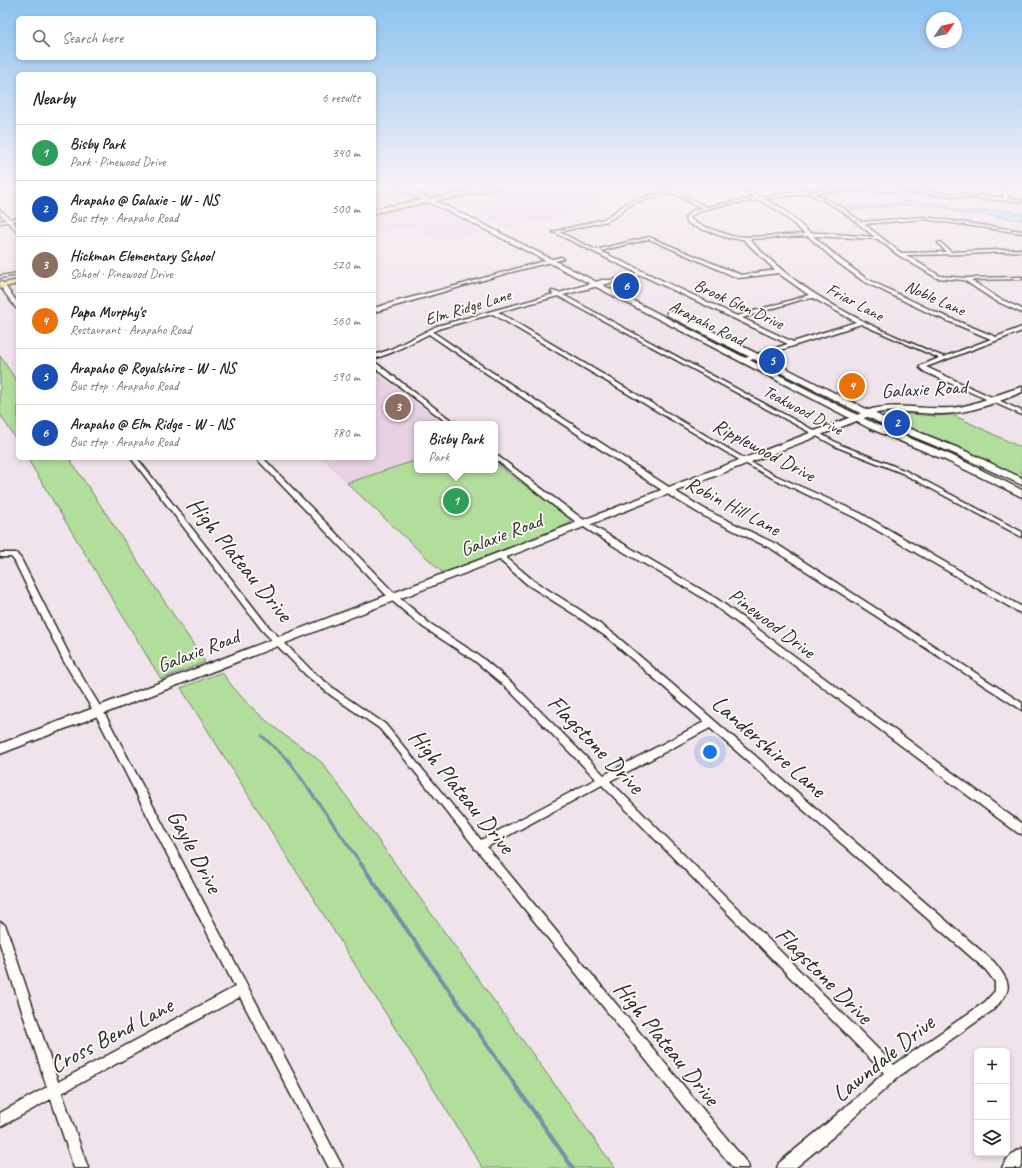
<!DOCTYPE html>
<html lang="en">
<head>
<meta charset="utf-8">
<style>
	:root { --surface:#fff; --page:#f2f2f2; --text:#222; --muted:#767676; --line:#e0e0e0; --accent:#db2777 }
	body { margin:0; font-family:Caveat,sans-serif; background:var(--page); color:var(--text) }
	.controls { position:absolute; right:12px; bottom:12px; display:grid; overflow:hidden; border-radius:6px; box-shadow:0 2px 6px #0003 }
	.controls button { width:36px; height:36px; display:grid; place-items:center; padding:0; border:0; border-bottom:1px solid var(--line); background:var(--surface); color:var(--text); font:20px sans-serif }
	.compass { position:absolute; left:926px; top:12px; width:36px; height:36px; border-radius:50%; background:var(--surface); box-shadow:0 2px 6px #0003; rotate:56deg }
	.you { position:absolute; left:710px; top:752px; width:14px; height:14px; margin:-10px; border:3px solid #fff; border-radius:50%; background:#1a73e8; box-shadow:0 0 0 6px #1a73e833 }
	.badge { display:grid; place-items:center; width:26px; height:26px; border-radius:50%; background:var(--accent); color:#fff; font-size:13px; font-weight:700 }
	.pin { position:absolute; translate:-50% -50%; border:2px solid #fff; box-shadow:0 1px 4px #0006 }
	.popup { position:absolute; left:414px; top:421px; width:84px; height:52px; box-sizing:border-box; display:grid; place-content:center; border-radius:6px; background:var(--surface); filter:drop-shadow(0 1px 3px #0005); font-size:13px; white-space:nowrap; color:var(--muted) }
	.popup b { font-size:15px; color:var(--text) }
	.popup::after { content:''; position:absolute; left:50%; top:100%; margin-left:-8px; border:8px solid transparent; border-top-color:var(--surface) }
	.list { margin:0; padding:0; list-style:none }
	h2 { display:flex; justify-content:space-between; align-items:center; height:52px; margin:0; padding:0 16px; font-size:17px }
	h2 small { font-size:13px; font-weight:400; color:var(--muted) }
	.list li { display:grid; grid-template-columns:26px 1fr auto; gap:12px; align-items:center; box-sizing:border-box; height:56px; padding:0 16px; border-top:1px solid var(--line) }
	.list b { display:block; font-size:15px; white-space:nowrap }
	.list p { margin:0; font-size:13px; white-space:nowrap; color:var(--muted) }
	.list em { font-size:13px; font-style:normal; color:var(--muted) }
	.icon { flex:none; width:22px; height:22px; fill:none; stroke:currentColor; stroke-width:2; stroke-linecap:round; stroke-linejoin:round }
	.map { position:relative; flex:none; width:1022px; height:1168px; overflow:hidden }
	.search { position:absolute; background:var(--surface); box-shadow:0 2px 6px #0003; left:16px; top:16px; width:360px; height:44px; display:flex; align-items:center; gap:10px; box-sizing:border-box; padding:0 14px; border-radius:6px; color:var(--muted); font-size:15px }
	.panel { position:absolute; background:var(--surface); box-shadow:0 2px 6px #0003; left:16px; top:72px; width:360px; height:388px; border-radius:6px }
	.map>svg:first-child { display:block }
	.built { fill:#e7d1e3 }
	.green { fill:#b2de9c; stroke:#6e8464 }
	.water { fill:#9dd7fd; stroke:#6f92a9 }
	.lines { fill:none; stroke-linecap:round; stroke-linejoin:round }
	.stream-far1 { stroke:#6f92a9; stroke-width:3 }
	.stream { stroke:#6f92a9; stroke-width:4 }
	.minor-casing { stroke:#2b2b2b; stroke-width:3 }
	.tertiary-casing { stroke:#2b2b2b; stroke-width:3 }
	.secondary-casing { stroke:#2b2b2b; stroke-width:3 }
	.primary-casing { stroke:#2b2b2b; stroke-width:3 }
	.minor { fill:#fdfcf7; fill-rule:evenodd }
	.tertiary { fill:#fdfcf7; fill-rule:evenodd }
	.secondary { fill:#fdfcf7; fill-rule:evenodd }
	.primary { fill:#fedf80; fill-rule:evenodd }
	.labels { text-anchor:middle; dominant-baseline:central; stroke-width:3.5; stroke-linejoin:round; paint-order:stroke }
	.far-street-label { font-size:17px; fill:#2b2b2b; stroke:#fdfcf7 }
	.street-label { font-size:20px; fill:#2b2b2b; stroke:#fdfcf7 }
	.near-street-label { font-size:24px; fill:#2b2b2b; stroke:#fdfcf7 }
</style>
</head>
<body>
<div class="map">
<svg width="1022" height="1168" viewBox="0 0 1022 1168">
	<rect width="100%" height="100%" fill="#f0e3eb"/>
	<filter id="ink" filterUnits="userSpaceOnUse"><feTurbulence type="fractalNoise" baseFrequency=".025" numOctaves="2"/><feDisplacementMap in="SourceGraphic" scale="8" xChannelSelector="R" yChannelSelector="G"/><feConvolveMatrix kernelMatrix="1 2 1 2 8 2 1 2 1" color-interpolation-filters="sRGB"/></filter>
	<g filter="url(#ink)">
		<path class="built" d="M374 187H389L407 197 406 198 376 204 374 203Z
			M503 187H626L629 188 598 200 583 211 510 228 456 199Z
			M426 203 452 214 486 231 440 241 412 225 374 233V214Z
			M374 371 444 424H417V460L347 483 322 458H374Z"/>
		<path class="green" d="M0 356 18 383V443L0 414Z
			M901 413 934 416 953 415 1022 448V478L973 453 884 417V414Z
			M27 458H69L205 662 161 679Z
			M417 460V470H495V463L570 519 571 523 446 572H442L347 483Z
			M222 672C235 692 254 711 273 726 289 740 308 749 323 764L615 1168H483L181 688Z"/>
		<path class="water" d="M903 201 941 203 948 207 947 208C966 215 984 209 1003 210 1010 210 1016 213 1022 214V220L978 214H962L946 208 926 205H898L855 210 846 207 874 206Z"/>
		<g class="lines">
			<path class="stream-far1" d="M262 736 289 761 362 865"/>
			<path class="stream" d="M361 864 573 1168"/>
			<defs>
				<path id="minor" d="M661 187H666L674 190 681 189V191L678 192 706 207 755 198 735 187H740L760 197 805 191 798 187H803L810 191 855 188 897 189 1004 198 1002 192 998 187H1002L1006 192 1009 199 1022 200V202C953 197 883 186 814 193L843 208 861 222 924 217 1022 231V233L924 219 864 224 901 253 946 252 938 243 940 242 951 252 1022 249V251L967 254 906 255 940 276 965 278 1022 277V279L971 280 998 298 1022 309V313L994 300 964 280 937 278 898 255 878 239 813 236 841 260 867 279 935 312 996 337 1022 327V331L926 367 1022 411V415L925 372 920 368V366L939 358 861 324 744 362 742 361V359L788 344 641 275 563 295 841 445 906 471 1022 532V537L902 473 837 447 558 296 498 312 747 460 772 474 860 513 1022 607V614L854 517 768 476 743 462 493 314 441 328 433 332 484 367 678 493 708 511 778 545 1022 703V710L772 549 702 515 672 497 480 369 429 334 393 352 374 359V355L389 350 437 326 554 294 551 292 552 291 559 293 602 280H614L637 273 553 232 604 219 612 214 624 205 636 199 670 191ZM673 193 702 208 692 211 685 218 688 223 693 226 728 238 743 239 775 270 741 275 649 237 596 250 559 232 607 221 616 216 626 207 638 201ZM809 193 841 210 875 237 822 233H810L783 209 764 199ZM759 200 779 211 805 234 751 237 731 236 697 224 689 218C699 206 742 203 759 200ZM808 236 837 262 863 281 931 314 991 339 944 357C869 325 806 300 749 239ZM649 239 738 278 778 273 809 295 737 316 600 251ZM813 298 856 322 793 342 742 318 800 300Z
					M0 210 10 219 18 218V220L12 221 18 228V232L8 222 0 223V221L6 220 0 214Z
					M561 257 563 258V259L511 272 374 312V308C403 299 433 292 463 284 496 274 528 265 561 257Z
					M18 273V275L0 278V276Z
					M0 282H2L18 303V309L16 308 0 286Z
					M374 362 376 363 456 424H449L374 367Z
					M495 454 588 523 717 599 1022 824V834L1018 833 711 603C674 579 635 560 598 536 561 514 529 485 495 459Z
					M131 458H137L268 626 312 671 338 692 385 724 481 840 596 779 507 688 475 661 423 627 390 599 256 458H263L396 595 429 623 481 657 513 684 604 775 704 722 608 638 574 614 528 585 495 556 496 554H502L534 581 580 610 614 634 994 962C1012 985 1013 989 993 1010L898 1077 835 1135 795 1168H777L779 1163 825 1125 884 1073 602 785 487 847 747 1163 749 1168H733L477 850 475 849 474 846 388 738 379 728 332 696 306 675 262 630ZM710 728 986 970 995 982V991L985 1002 894 1065 610 781Z
					M0 553H16L21 559 72 660 107 718 343 1168H329L240 997 62 1093 88 1168H74L51 1099 0 1127V1113L47 1087 0 944V922L4 924 6 927 58 1082 235 987 98 719 63 660 14 560 11 557H0Z
					M1022 1148V1165L1019 1168H1002C1005 1160 1014 1151 1022 1148Z"/>
				<path id="tertiary" d="M1022 387V392C996 403 970 413 942 414 920 414 899 409 877 413L0 754V744L872 409C898 403 925 410 952 408 979 405 997 393 1022 387Z"/>
				<path id="secondary" d="M396 187H404L467 216 875 424 951 455 1022 490V497L943 459 869 428 463 218Z
					M667 311H673L884 418 963 450 1022 478V485L955 454 878 422 667 315Z"/>
				<path id="primary" d="M488 187H500L497 189 374 213V209Z
					M18 280V284L0 288V284Z"/>
			</defs>
			<use href="#minor" class="minor-casing"/>
			<use href="#tertiary" class="tertiary-casing"/>
			<use href="#secondary" class="secondary-casing"/>
			<use href="#primary" class="primary-casing"/>
			<use href="#minor" class="minor"/>
			<use href="#tertiary" class="tertiary"/>
			<use href="#secondary" class="secondary"/>
			<use href="#primary" class="primary"/>
		</g>
	</g>
	<linearGradient id="sky" x2="0" y2="1"><stop stop-color="#8ac2f0"/><stop offset="0.53" stop-color="#f8f2f6"/><stop offset="1" stop-color="#f8f2f6" stop-opacity="0"/></linearGradient>
	<rect width="1022" height="350" fill="url(#sky)"/>
	<g class="labels">
		<g class="far-street-label">
			<text transform="translate(935 298) rotate(24)">Noble Lane</text>
			<text transform="translate(855 302) rotate(28)">Friar Lane</text>
			<text transform="translate(739 304) rotate(25)">Brook Glen Drive</text>
			<text transform="translate(468 307) rotate(-17)">Elm Ridge Lane</text>
			<text transform="translate(707 323) rotate(27)">Arapaho Road</text>
			<text transform="translate(803 410) rotate(28)">Teakwood Drive</text>
		</g>
		<g class="street-label">
			<text transform="translate(924 389) rotate(-3)">Galaxie Road</text>
			<text transform="translate(764 450) rotate(28)">Ripplewood Drive</text>
			<text transform="translate(733 506) rotate(28)">Robin Hill Lane</text>
			<text transform="translate(501 535) rotate(-21)">Galaxie Road</text>
			<text transform="translate(772 623) rotate(37)">Pinewood Drive</text>
			<text transform="translate(198 651) rotate(-21)">Galaxie Road</text>
		</g>
		<g class="near-street-label">
			<text transform="translate(240 559) rotate(51)">High Plateau Drive</text>
			<text transform="translate(596 744) rotate(46)">Flagstone Drive</text>
			<text transform="translate(769 746) rotate(41)">Landershire Lane</text>
			<text transform="translate(462 791) rotate(51)">High Plateau Drive</text>
			<text transform="translate(195 851) rotate(62)">Gayle Drive</text>
			<text transform="translate(824 975) rotate(45)">Flagstone Drive</text>
			<text transform="translate(111 1035) rotate(-28)">Cross Bend Lane</text>
			<text transform="translate(667 1043) rotate(51)">High Plateau Drive</text>
			<text transform="translate(883 1058) rotate(-39)">Lawndale Drive</text>
		</g>
	</g>
</svg>
<div class="controls">
<button>+</button>
<button>−</button>
<button><svg class="icon" aria-label="layers" viewBox="0 0 24 24"><path d="M12 4l9 5-9 5-9-5zM3 14l9 5 9-5"/></svg></button>
</div>
<svg class="compass" viewBox="-18 -18 36 36"><path d="M0-13l5 13h-10z" fill="#e53935"/><path d="M0 13l5-13h-10z" fill="#767676"/></svg>
<div class="you"></div>
<div class="pin badge" style="left:456px;top:501px;background:#2e9e5b">1</div>
<div class="popup"><b>Bisby Park</b>Park</div>
<div class="pin badge" style="left:897px;top:423px;background:#1a4fb4">2</div>
<div class="pin badge" style="left:398px;top:407px;background:#8d6e63">3</div>
<div class="pin badge" style="left:852px;top:386px;background:#e8710a">4</div>
<div class="pin badge" style="left:772px;top:361px;background:#1a4fb4">5</div>
<div class="pin badge" style="left:626px;top:286px;background:#1a4fb4">6</div>
<div class="search"><svg class="icon" aria-label="search" viewBox="0 0 24 24"><circle cx="10" cy="10" r="6"/><path d="M15 15l6 6"/></svg>Search here</div>
<section class="panel">
<h2>Nearby<small>6 results</small></h2>
<ul class="list">
<li><span class="badge" style="background:#2e9e5b">1</span><div><b>Bisby Park</b><p>Park · Pinewood Drive</p></div><em>340 m</em></li>
<li><span class="badge" style="background:#1a4fb4">2</span><div><b>Arapaho @ Galaxie - W - NS</b><p>Bus stop · Arapaho Road</p></div><em>500 m</em></li>
<li><span class="badge" style="background:#8d6e63">3</span><div><b>Hickman Elementary School</b><p>School · Pinewood Drive</p></div><em>520 m</em></li>
<li><span class="badge" style="background:#e8710a">4</span><div><b>Papa Murphy's</b><p>Restaurant · Arapaho Road</p></div><em>560 m</em></li>
<li><span class="badge" style="background:#1a4fb4">5</span><div><b>Arapaho @ Royalshire - W - NS</b><p>Bus stop · Arapaho Road</p></div><em>590 m</em></li>
<li><span class="badge" style="background:#1a4fb4">6</span><div><b>Arapaho @ Elm Ridge - W - NS</b><p>Bus stop · Arapaho Road</p></div><em>780 m</em></li>
</ul>
</section>
</div>
</body>
</html>
